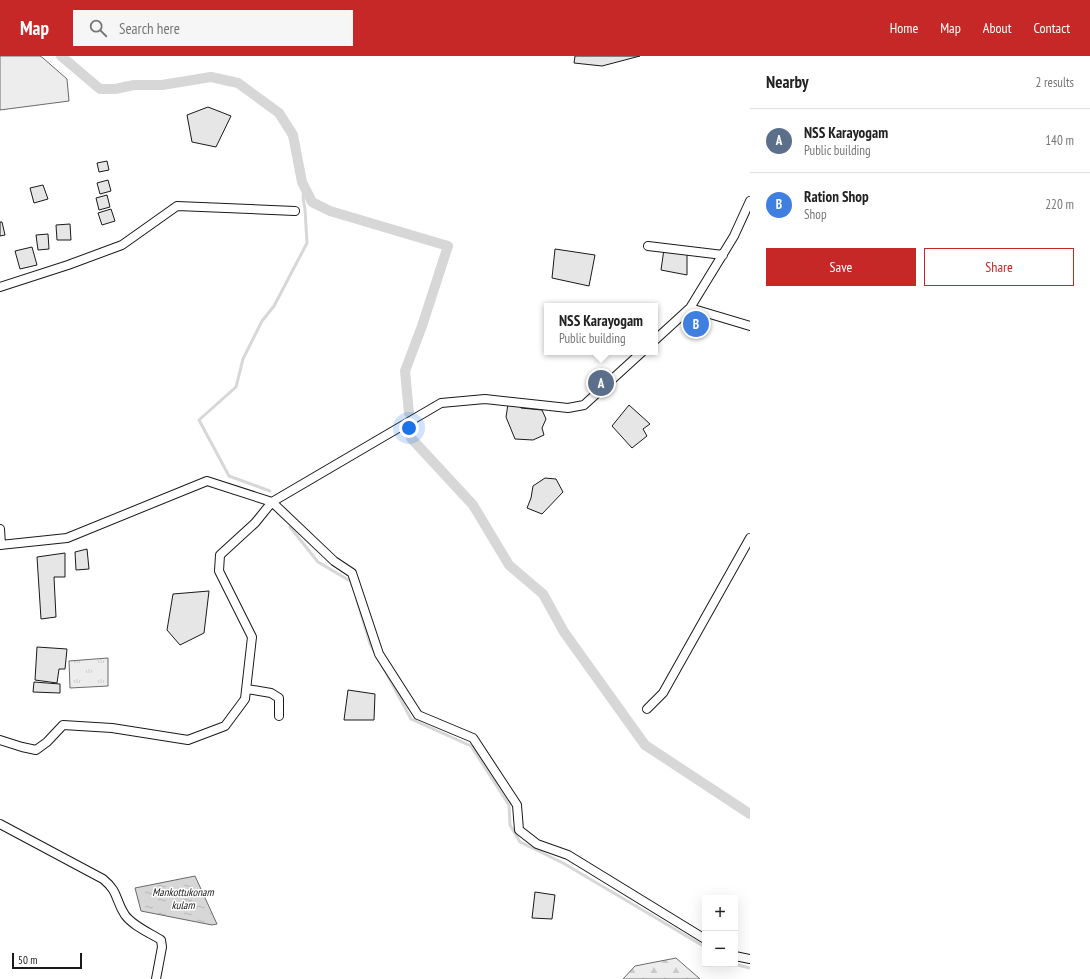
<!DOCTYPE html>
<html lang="en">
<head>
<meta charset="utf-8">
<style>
	:root { --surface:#fff; --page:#f6f6f6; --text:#222; --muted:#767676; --line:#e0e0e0; --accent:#c62828 }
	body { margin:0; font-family:"PT Sans Narrow",sans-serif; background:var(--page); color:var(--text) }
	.controls { position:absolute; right:12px; bottom:12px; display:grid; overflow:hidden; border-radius:0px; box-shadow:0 4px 16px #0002 }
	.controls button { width:36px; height:36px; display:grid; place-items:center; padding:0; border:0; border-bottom:1px solid var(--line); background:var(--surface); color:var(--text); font:20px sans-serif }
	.scale { position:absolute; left:12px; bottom:10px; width:70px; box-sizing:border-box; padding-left:4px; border:2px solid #1a1a1a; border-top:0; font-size:11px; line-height:14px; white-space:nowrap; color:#1a1a1a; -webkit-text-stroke:3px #fff; paint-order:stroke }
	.you { position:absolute; left:409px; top:372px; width:14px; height:14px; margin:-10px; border:3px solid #fff; border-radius:50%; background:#1a73e8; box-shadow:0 0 0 6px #1a73e833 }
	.badge { display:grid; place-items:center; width:26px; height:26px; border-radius:50%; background:var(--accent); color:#fff; font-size:13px; font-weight:700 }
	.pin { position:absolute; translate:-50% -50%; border:2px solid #fff; box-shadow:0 1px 4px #0006 }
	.popup { position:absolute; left:544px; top:247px; width:114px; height:52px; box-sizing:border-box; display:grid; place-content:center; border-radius:0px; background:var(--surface); filter:drop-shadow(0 1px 3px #0005); font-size:13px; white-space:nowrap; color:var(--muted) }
	.popup b { font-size:15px; color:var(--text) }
	.popup::after { content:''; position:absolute; left:50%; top:100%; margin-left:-8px; border:8px solid transparent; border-top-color:var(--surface) }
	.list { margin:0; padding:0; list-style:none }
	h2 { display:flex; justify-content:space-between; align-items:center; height:52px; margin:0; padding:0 16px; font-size:17px }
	h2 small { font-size:13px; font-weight:400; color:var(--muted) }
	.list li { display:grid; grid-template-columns:26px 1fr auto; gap:12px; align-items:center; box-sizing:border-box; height:64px; padding:0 16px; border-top:1px solid var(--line) }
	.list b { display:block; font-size:15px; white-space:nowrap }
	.list p { margin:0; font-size:13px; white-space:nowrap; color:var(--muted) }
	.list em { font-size:13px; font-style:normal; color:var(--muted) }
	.actions { display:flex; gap:8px; padding:12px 16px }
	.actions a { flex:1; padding:9px 0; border:1px solid var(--accent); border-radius:0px; text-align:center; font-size:14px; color:var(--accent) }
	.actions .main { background:var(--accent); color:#fff }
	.icon { flex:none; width:22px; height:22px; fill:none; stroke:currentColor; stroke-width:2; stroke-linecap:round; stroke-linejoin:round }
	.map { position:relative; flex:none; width:750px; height:923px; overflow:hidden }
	header { display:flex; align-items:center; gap:24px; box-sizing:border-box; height:56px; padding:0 20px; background:var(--accent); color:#fff }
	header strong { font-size:19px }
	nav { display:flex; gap:22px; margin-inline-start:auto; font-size:14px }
	.search { width:280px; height:36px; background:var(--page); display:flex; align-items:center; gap:10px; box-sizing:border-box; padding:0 14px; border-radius:0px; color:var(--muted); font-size:15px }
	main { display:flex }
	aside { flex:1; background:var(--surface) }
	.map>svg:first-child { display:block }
	.grass { fill:#ededed; stroke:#6a6a6a }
	.forest { fill:url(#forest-firs); stroke:#6a6a6a }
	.park { fill:url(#park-tufts); stroke:#6a6a6a }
	.water { fill:url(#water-ripples); stroke:#6a6a6a }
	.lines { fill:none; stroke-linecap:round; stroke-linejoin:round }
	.stream { stroke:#d7d7d7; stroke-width:3 }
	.canal { stroke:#d7d7d7; stroke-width:10 }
	.building { fill:#e6e6e6; stroke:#1a1a1a }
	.minor-casing { stroke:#1a1a1a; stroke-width:10 }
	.minor { stroke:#fff; stroke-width:8 }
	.labels { text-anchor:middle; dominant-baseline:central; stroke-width:3; stroke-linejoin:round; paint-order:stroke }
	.water-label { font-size:11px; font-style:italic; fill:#1a1a1a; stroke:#fff }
</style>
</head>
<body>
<header>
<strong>Map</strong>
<div class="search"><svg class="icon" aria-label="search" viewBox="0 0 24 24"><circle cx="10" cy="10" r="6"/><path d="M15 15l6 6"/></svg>Search here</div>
<nav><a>Home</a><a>Map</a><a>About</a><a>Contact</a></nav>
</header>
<main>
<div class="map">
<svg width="750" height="923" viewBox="0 0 750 923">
	<defs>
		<pattern id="forest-firs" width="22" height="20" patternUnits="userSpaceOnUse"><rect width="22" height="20" fill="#ededed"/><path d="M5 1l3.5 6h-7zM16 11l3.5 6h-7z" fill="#cbcbcb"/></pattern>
		<pattern id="park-tufts" width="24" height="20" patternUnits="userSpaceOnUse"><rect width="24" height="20" fill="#ededed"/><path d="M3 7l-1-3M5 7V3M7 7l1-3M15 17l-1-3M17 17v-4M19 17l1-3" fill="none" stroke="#cbcbcb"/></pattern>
		<pattern id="water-ripples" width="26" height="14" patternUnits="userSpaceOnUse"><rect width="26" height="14" fill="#d7d7d7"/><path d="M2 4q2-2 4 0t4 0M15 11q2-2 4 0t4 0" fill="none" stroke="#b8b8b8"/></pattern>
	</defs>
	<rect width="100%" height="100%" fill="#fff"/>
	<path class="grass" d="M0 0H40L43 2 67 23 69 45 0 54Z"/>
	<path class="forest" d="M676 902 700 923H623L635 910Z"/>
	<path class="park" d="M108 602V630L70 632 69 605Z"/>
	<path class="water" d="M195 820 217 868 212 869 141 855 135 832Z"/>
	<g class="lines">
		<path class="stream" d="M270 435 229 420 199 364 236 331 243 303 262 265 274 250 307 187 305 153 303 142 304 130
			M290 471 318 506 352 526V529
			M357 544 370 588 375 597
			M382 609 411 663 471 690 509 749 510 769 520 786 563 807 705 891
			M734 908 750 912"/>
		<path class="canal" d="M61 0 100 33H115L134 29H162L211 21 238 27 279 57 293 79 302 126 312 146 330 155 448 190 422 270 405 315 409 357
			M410 375 411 382 473 449 509 509 543 538 564 576 645 689 750 758"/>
	</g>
	<path class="building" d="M575 0H640L602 10 574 7Z
		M208 51 231 60 216 91 192 86 187 59Z
		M107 105 109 114 99 116 97 107Z
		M108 124 111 135 100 138 97 127Z
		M43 129 48 143 34 147 30 132Z
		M107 139 110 151 99 154 96 142Z
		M111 153 115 165 102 169 98 157Z
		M0 166H2L5 179 0 180Z
		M70 168 71 184H57L56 169Z
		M48 178 49 193 38 194 36 179Z
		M32 191 37 209 20 213 15 195Z
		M555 193 595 199 589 230 552 222Z
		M664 193 687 195V219L661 214Z
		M508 348 521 349V352L542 354 546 363 542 372 544 379 533 384 515 383 506 361Z
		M629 349 650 368 643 373 647 380 632 392 612 370Z
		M545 422 556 423 563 436 542 458 527 452 531 442 533 430Z
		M87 493 89 513 76 514 75 496Z
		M65 497V521H54L56 561 41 563 37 501Z
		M209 535 204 577 180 589 167 574 173 538Z
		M37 591 67 593 65 613H59L57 627 35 624Z
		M34 626 60 628V637L33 636Z
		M348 634 375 638 374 664H344Z
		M535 836 555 839 552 863 532 862Z"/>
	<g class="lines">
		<defs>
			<path id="minor" d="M648 190 723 199
				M0 231 68 209 122 189 177 150 295 155
				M690 252 750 270
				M655 284 690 252 734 180 750 145
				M0 473 1 489
				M0 489 67 482 207 425 272 446 334 505 352 517 379 598 418 659 473 682 517 749 519 774 537 788 568 799 705 883
				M247 633 271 637 279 642V660
				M647 653 663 637 750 482
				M0 684 22 691 36 694 47 686 63 669 112 672 188 684 225 670 245 643 252 581 219 515 220 499 255 467 272 446 441 347 485 343 568 352 584 349 642 296
				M0 768 103 823C119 836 115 844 125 859 133 870 150 877 161 884L162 891 156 923
				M735 900 750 903"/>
		</defs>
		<use href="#minor" class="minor-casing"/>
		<use href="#minor" class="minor"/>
	</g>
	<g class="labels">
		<g class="water-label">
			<text x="183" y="836">Mankottukonam<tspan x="183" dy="13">kulam</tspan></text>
		</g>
	</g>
</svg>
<div class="controls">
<button>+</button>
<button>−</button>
</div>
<div class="scale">50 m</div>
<div class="you"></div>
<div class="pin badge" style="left:601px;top:327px;background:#5c6f8a">A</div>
<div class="popup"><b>NSS Karayogam</b>Public building</div>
<div class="pin badge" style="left:696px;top:268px;background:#3f7fe0">B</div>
</div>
<aside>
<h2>Nearby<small>2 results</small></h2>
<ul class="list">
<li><span class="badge" style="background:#5c6f8a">A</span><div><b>NSS Karayogam</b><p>Public building</p></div><em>140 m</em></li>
<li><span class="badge" style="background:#3f7fe0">B</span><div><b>Ration Shop</b><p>Shop</p></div><em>220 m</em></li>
</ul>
<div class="actions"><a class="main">Save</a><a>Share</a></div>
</aside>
</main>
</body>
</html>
